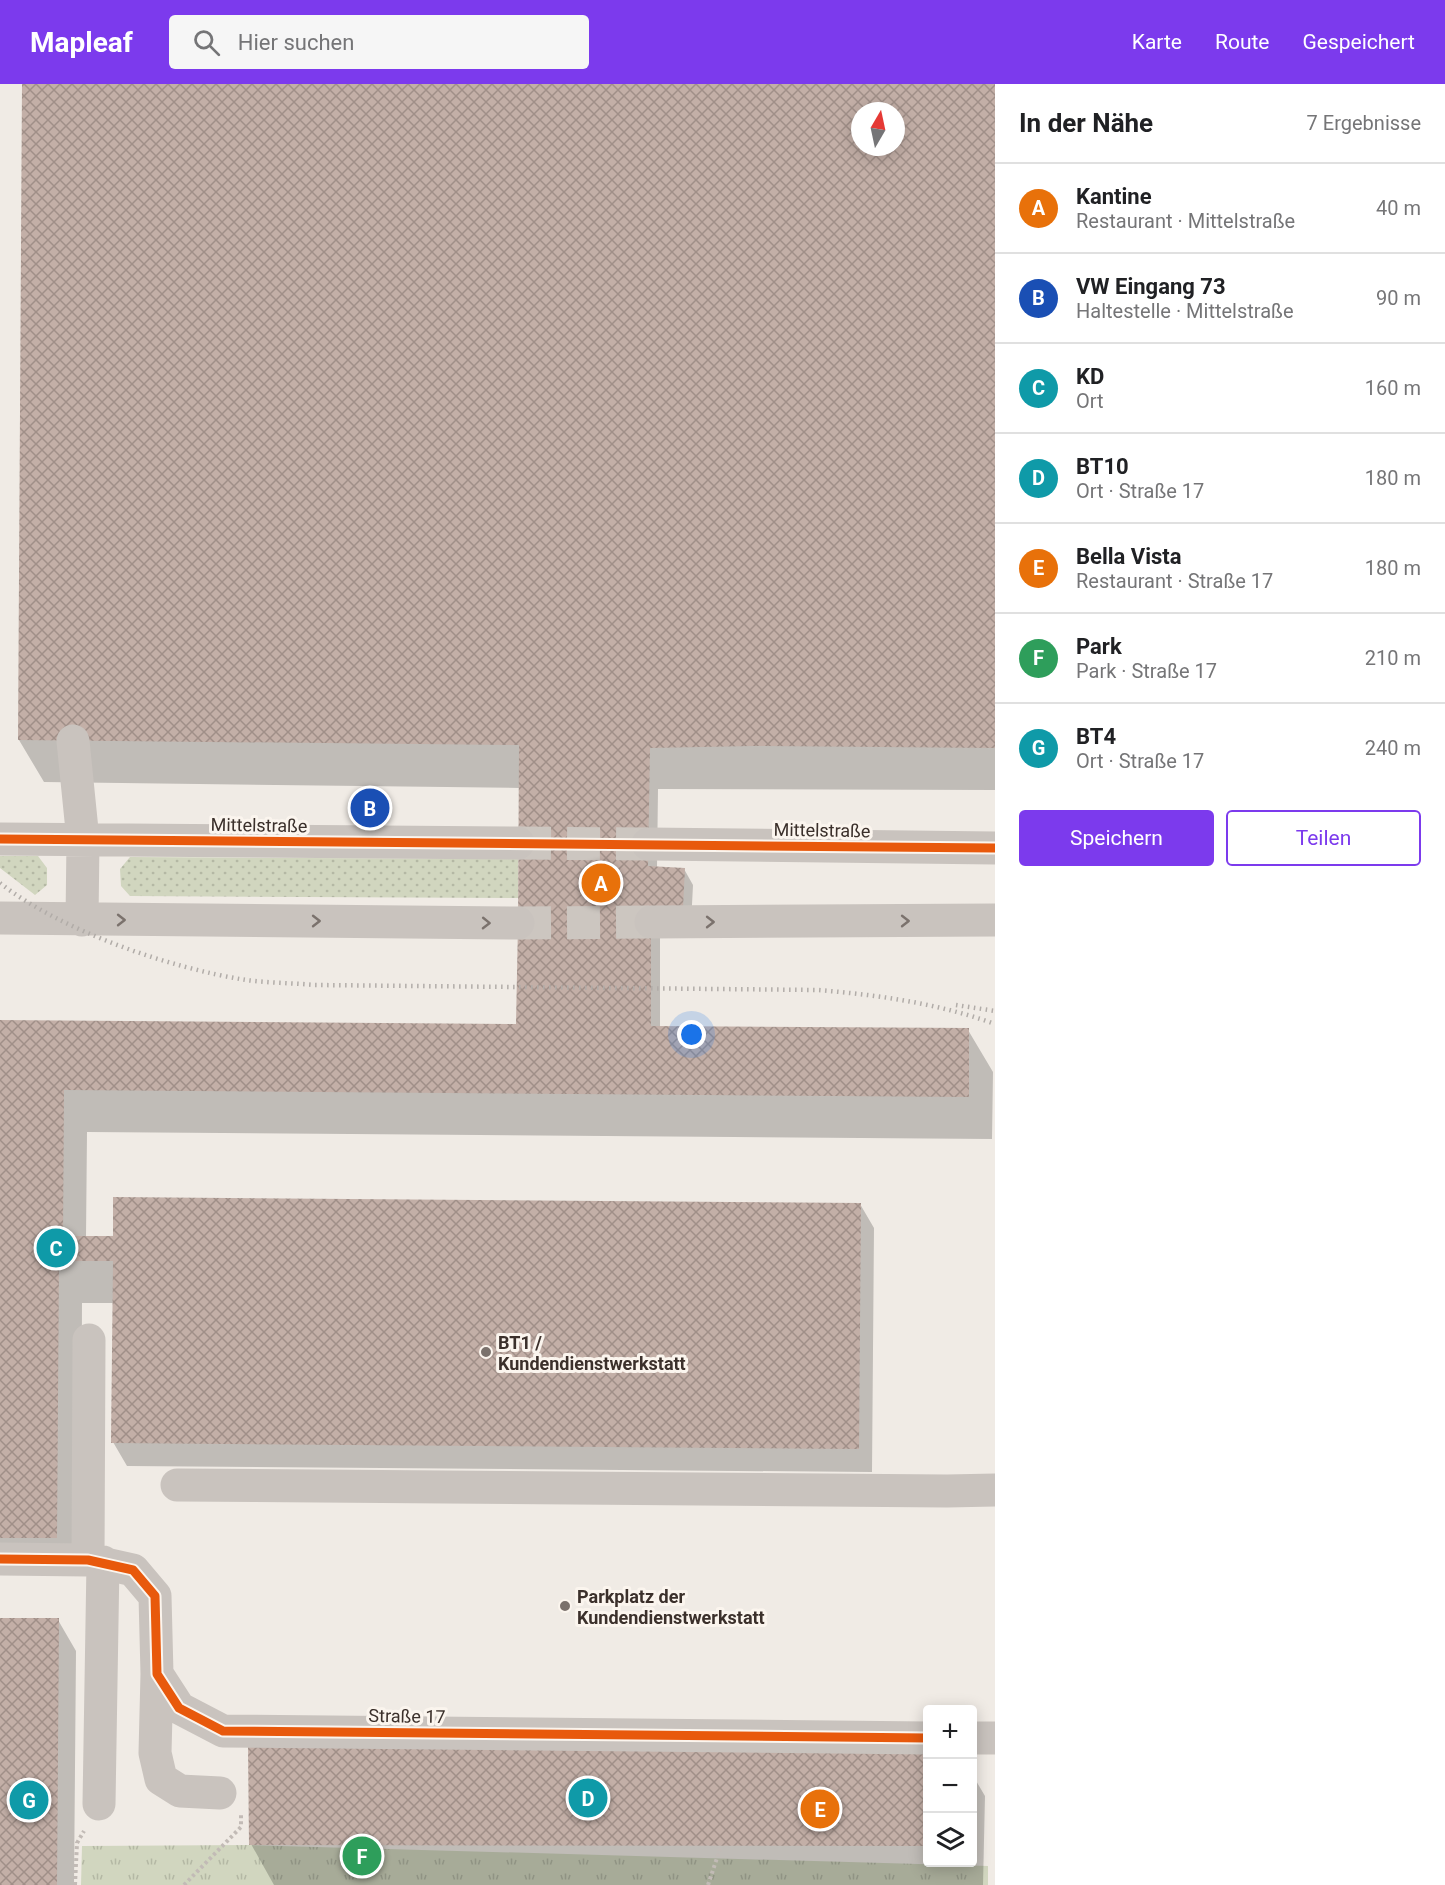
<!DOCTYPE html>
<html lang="de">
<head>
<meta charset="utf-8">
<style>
	:root { --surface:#fff; --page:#f6f6f6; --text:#202124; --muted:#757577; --line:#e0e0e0; --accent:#7c3aed }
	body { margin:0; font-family:Roboto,sans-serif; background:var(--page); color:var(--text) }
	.controls { position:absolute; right:18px; bottom:18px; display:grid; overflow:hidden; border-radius:6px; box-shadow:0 3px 15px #0003 }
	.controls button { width:54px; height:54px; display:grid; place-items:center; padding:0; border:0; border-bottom:2px solid var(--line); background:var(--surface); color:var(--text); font:30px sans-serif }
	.compass { position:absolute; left:851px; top:18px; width:54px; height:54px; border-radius:50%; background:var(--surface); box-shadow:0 3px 15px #0003; rotate:9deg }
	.you { position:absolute; left:692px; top:951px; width:21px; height:21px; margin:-15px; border:4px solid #fff; border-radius:50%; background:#1a73e8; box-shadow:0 0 0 9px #1a73e833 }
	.badge { display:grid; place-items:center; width:39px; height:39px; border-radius:50%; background:var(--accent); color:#fff; font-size:20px; font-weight:700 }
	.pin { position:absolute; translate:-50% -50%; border:3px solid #fff; box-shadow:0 2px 6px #0006 }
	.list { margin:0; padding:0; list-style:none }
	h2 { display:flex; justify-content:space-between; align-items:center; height:78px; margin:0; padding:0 24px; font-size:26px }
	h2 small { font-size:20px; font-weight:400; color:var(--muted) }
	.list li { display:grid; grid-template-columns:39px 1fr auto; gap:18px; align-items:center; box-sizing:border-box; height:90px; padding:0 24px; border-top:2px solid var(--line) }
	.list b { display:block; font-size:22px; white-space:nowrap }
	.list p { margin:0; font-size:20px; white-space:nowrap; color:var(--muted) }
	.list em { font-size:20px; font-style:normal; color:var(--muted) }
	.actions { display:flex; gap:12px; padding:18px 24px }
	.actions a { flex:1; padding:14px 0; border:2px solid var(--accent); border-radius:6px; text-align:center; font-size:21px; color:var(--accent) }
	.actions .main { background:var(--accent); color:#fff }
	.icon { flex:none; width:33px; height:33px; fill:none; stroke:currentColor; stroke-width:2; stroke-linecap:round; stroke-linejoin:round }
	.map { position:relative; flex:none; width:995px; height:1801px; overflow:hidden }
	header { display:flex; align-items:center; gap:36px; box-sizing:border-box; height:84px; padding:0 30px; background:var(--accent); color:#fff }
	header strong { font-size:28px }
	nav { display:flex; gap:33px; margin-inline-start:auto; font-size:21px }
	.search { width:420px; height:54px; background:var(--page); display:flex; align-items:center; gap:15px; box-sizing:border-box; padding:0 21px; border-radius:6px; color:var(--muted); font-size:22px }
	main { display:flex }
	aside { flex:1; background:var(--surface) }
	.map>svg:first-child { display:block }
	.grass { fill:url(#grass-dots) }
	.park { fill:url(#park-tufts) }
	.shadow { fill:#0003; fill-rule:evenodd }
	.building { fill:url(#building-cross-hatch); fill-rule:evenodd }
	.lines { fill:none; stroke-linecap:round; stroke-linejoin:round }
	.minor-tunnel { stroke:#ccc6c0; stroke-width:33; stroke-dasharray:33 16; stroke-linecap:butt }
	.path { stroke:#c2bbb6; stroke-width:4; stroke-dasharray:3 3; stroke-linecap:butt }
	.minor { stroke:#c9c3be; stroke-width:33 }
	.rail { stroke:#b1aca8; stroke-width:4.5; stroke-dasharray:1.5 4.5; stroke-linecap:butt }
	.cycleway-casing { stroke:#fbf5ee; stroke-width:13 }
	.cycleway { stroke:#e8590c; stroke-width:9 }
	.oneway { stroke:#7b726d }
	.poi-dot { fill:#7a716c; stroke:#fbf5ee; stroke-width:2 }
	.labels { text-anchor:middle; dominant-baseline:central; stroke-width:6; stroke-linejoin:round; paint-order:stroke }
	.street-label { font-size:18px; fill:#3b302b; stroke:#fbf5ee }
	.poi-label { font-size:18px; font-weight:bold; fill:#3b302b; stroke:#fbf5ee; text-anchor:start }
</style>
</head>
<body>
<header>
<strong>Mapleaf</strong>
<div class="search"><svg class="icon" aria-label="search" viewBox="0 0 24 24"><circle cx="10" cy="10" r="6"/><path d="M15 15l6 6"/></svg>Hier suchen</div>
<nav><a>Karte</a><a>Route</a><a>Gespeichert</a></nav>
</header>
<main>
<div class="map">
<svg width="995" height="1801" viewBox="0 0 995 1801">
	<defs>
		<pattern id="grass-dots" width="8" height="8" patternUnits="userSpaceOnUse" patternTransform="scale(1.5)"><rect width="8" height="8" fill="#d1d6bf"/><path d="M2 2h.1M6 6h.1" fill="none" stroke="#b4b8a4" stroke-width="1.8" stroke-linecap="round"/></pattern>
		<pattern id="park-tufts" width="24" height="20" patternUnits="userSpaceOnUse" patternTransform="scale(1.5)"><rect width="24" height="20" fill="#d1d6bf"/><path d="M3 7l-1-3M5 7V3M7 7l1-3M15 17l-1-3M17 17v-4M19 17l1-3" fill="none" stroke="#b4b8a4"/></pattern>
		<pattern id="building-cross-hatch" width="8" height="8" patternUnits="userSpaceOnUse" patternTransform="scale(1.5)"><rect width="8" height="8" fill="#c3afa7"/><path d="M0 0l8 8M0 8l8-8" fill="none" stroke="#a08f88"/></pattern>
	</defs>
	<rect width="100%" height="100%" fill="#f0ebe5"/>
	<path class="grass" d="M0 772H38L47 784V801L35 811 0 784Z
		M130 773 518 775V814L130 812 121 802 120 785Z"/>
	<path class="park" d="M249 1761 988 1782V1801H81L82 1762Z"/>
	<path class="shadow" d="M24 0H995V706L658 705 657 784 684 785 693 801 691 840 660 837V943L968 946 993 988 992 1055 87 1048 86 1153 860 1120 874 1144 872 1388 127 1382 113 1358 114 1219H82L81 1422 74 1485 0 1484V937L519 942 520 704 44 698 19 656ZM860 27H896V63H860Z
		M0 1535 58 1536 76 1567 74 1801H0Z
		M928 1669V1778H972V1690L985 1712 983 1801H274L251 1760Z"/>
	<path class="building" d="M22 0H995V664L754 662 650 664 648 782 685 784 683 824 651 822V942L969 944V1013L64 1006 63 1152H113V1113L861 1119 859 1365 111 1359 113 1177H59L57 1454H0V936L516 940 518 839 519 661 18 656ZM860 27H896V63H860Z
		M0 1534H59L57 1801H0Z
		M248 1661 928 1668V1762L249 1761Z"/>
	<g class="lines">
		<path class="minor-tunnel" d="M518 759 648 760
			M518 839 651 838"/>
		<path class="path" d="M75 1801 77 1759 84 1747
			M184 1801 241 1743V1729
			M708 1801 721 1762"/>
		<path class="minor" d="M73 657 83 756 82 836
			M0 755 518 759
			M648 760 995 764
			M0 834 518 839
			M651 838 995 836
			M177 1401 947 1407 995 1406
			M0 1475 88 1476 133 1486 155 1512 157 1590 179 1624 223 1647 928 1654
			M88 1476 89 1256
			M157 1590 155 1669 161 1695 180 1707 220 1709
			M972 1654H995
			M99 1720 103 1478"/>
		<path class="rail" d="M0 799C61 847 170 884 246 896 269 899 292 899 315 901L818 906C878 911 937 919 995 940
			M956 921 995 927"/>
		<defs>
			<path id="cycleway" d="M0 755 995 764
				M0 1475 88 1476 133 1486 155 1512 157 1590 179 1624 223 1647 928 1654"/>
		</defs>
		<use href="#cycleway" class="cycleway-casing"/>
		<use href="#cycleway" class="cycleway"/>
	</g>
	<defs><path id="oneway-chevron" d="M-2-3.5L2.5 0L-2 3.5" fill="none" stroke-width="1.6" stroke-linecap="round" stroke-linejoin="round" transform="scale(1.5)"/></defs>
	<g class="oneway">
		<use href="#oneway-chevron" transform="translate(121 836)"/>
		<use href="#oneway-chevron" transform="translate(316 837)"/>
		<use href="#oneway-chevron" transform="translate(905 837)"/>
		<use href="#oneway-chevron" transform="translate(710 838)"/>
		<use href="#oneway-chevron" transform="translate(486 839) rotate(1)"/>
	</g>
	<g class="poi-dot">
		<circle cx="486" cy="1268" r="6"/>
		<circle cx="565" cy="1522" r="6"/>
	</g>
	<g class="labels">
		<g class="street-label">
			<text transform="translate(259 741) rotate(1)">Mittelstraße</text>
			<text transform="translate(822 746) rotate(1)">Mittelstraße</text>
			<text transform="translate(407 1632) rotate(1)">Straße 17</text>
		</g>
		<g class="poi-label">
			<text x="498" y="1258">BT1 /<tspan x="498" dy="21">Kundendienstwerkstatt</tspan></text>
			<text x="577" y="1512">Parkplatz der<tspan x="577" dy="21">Kundendienstwerkstatt</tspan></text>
		</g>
	</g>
</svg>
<div class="controls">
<button>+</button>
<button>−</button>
<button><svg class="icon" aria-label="layers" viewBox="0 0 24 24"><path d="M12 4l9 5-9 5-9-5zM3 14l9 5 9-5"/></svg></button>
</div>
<svg class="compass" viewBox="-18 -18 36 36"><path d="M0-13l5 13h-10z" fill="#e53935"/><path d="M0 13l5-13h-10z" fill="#757577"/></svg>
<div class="you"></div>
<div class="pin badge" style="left:601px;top:799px;background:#e8710a">A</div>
<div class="pin badge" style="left:370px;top:724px;background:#1a4fb4">B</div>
<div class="pin badge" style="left:56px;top:1164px;background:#0f9aa8">C</div>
<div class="pin badge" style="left:588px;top:1714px;background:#0f9aa8">D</div>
<div class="pin badge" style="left:820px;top:1725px;background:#e8710a">E</div>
<div class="pin badge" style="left:362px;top:1772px;background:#2e9e5b">F</div>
<div class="pin badge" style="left:29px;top:1716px;background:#0f9aa8">G</div>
</div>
<aside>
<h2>In der Nähe<small>7 Ergebnisse</small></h2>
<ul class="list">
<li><span class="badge" style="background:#e8710a">A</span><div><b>Kantine</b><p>Restaurant · Mittelstraße</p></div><em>40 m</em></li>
<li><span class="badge" style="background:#1a4fb4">B</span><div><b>VW Eingang 73</b><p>Haltestelle · Mittelstraße</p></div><em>90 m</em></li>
<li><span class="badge" style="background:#0f9aa8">C</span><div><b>KD</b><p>Ort</p></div><em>160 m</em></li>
<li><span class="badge" style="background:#0f9aa8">D</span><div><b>BT10</b><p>Ort · Straße 17</p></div><em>180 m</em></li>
<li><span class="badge" style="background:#e8710a">E</span><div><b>Bella Vista</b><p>Restaurant · Straße 17</p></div><em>180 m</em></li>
<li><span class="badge" style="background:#2e9e5b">F</span><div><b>Park</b><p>Park · Straße 17</p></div><em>210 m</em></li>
<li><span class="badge" style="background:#0f9aa8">G</span><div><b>BT4</b><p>Ort · Straße 17</p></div><em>240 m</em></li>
</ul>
<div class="actions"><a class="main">Speichern</a><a>Teilen</a></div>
</aside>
</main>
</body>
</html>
